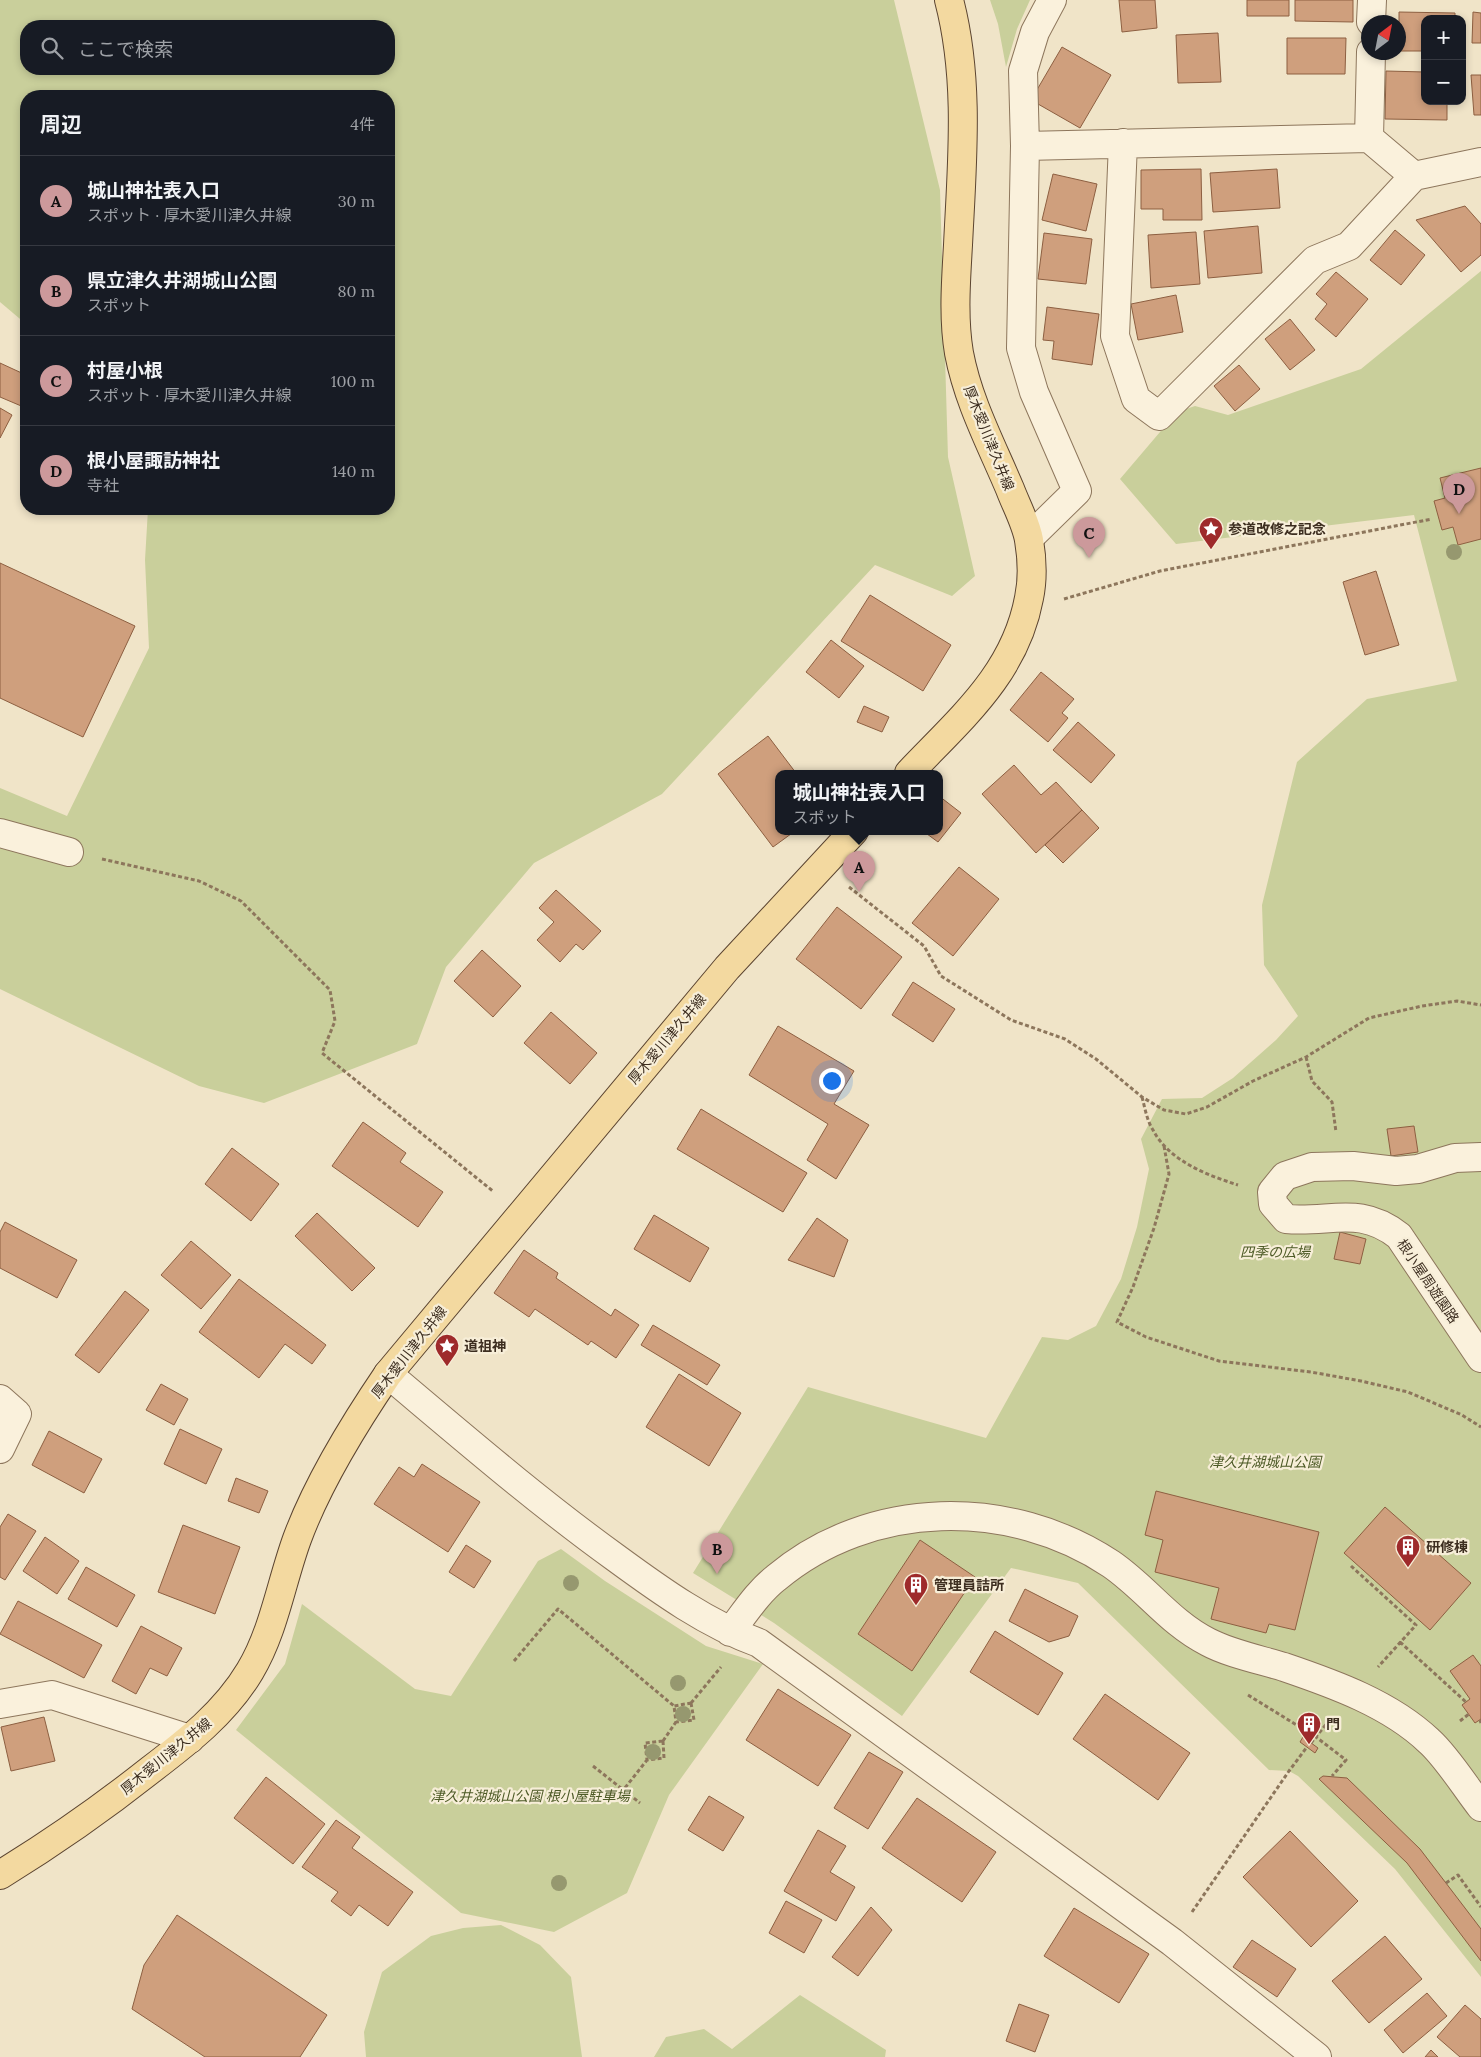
<!DOCTYPE html>
<html lang="ja">
<head>
<meta charset="utf-8">
<style>
	:root { --surface:#171b24; --page:#20242c; --text:#f1f3f6; --muted:#9ea1a6; --line:#363941; --accent:#cc999b }
	body { margin:0; font-family:Lora,"Noto Sans JP",serif; background:var(--page); color:var(--text) }
	.controls { position:absolute; right:15px; top:15px; display:grid; overflow:hidden; border-radius:10px; box-shadow:0 2px 8px #0003 }
	.controls button { width:45px; height:45px; display:grid; place-items:center; padding:0; border:0; border-bottom:1px solid var(--line); background:var(--surface); color:var(--text); font:25px sans-serif }
	.compass { position:absolute; left:1361px; top:15px; width:45px; height:45px; border-radius:50%; background:var(--surface); box-shadow:0 2px 8px #0003; rotate:32deg }
	.you { position:absolute; left:831px; top:1080px; width:18px; height:18px; margin:-12px; border:4px solid #fff; border-radius:50%; background:#1a73e8; box-shadow:0 0 0 8px #1a73e833 }
	.badge { display:grid; place-items:center; width:32px; height:32px; border-radius:50%; background:var(--accent); color:#111; font-size:16px; font-weight:700 }
	.pin { position:absolute; translate:-50% -41px; filter:drop-shadow(0 1px 2px #0008) }
	.pin::after { content:''; position:absolute; top:26px; width:18px; height:15px; background:inherit; clip-path:polygon(0 0,100% 0,50% 100%) }
	.popup { position:absolute; left:775px; top:770px; width:168px; height:65px; box-sizing:border-box; display:grid; place-content:center; border-radius:10px; background:var(--surface); filter:drop-shadow(0 1px 4px #0005); font-size:16px; white-space:nowrap; color:var(--muted) }
	.popup b { font-size:19px; color:var(--text) }
	.popup::after { content:''; position:absolute; left:50%; top:100%; margin-left:-10px; border:10px solid transparent; border-top-color:var(--surface) }
	.list { margin:0; padding:0; list-style:none }
	h2 { display:flex; justify-content:space-between; align-items:center; height:65px; margin:0; padding:0 20px; font-size:21px }
	h2 small { font-size:16px; font-weight:400; color:var(--muted) }
	.list li { display:grid; grid-template-columns:32px 1fr auto; gap:15px; align-items:center; box-sizing:border-box; height:90px; padding:0 20px; border-top:1px solid var(--line) }
	.list b { display:block; font-size:19px; white-space:nowrap }
	.list p { margin:0; font-size:16px; white-space:nowrap; color:var(--muted) }
	.list em { font-size:16px; font-style:normal; color:var(--muted) }
	.icon { flex:none; width:28px; height:28px; fill:none; stroke:currentColor; stroke-width:2; stroke-linecap:round; stroke-linejoin:round }
	.map { position:relative; flex:none; width:1481px; height:2057px; overflow:hidden }
	.search { position:absolute; background:var(--surface); box-shadow:0 2px 8px #0003; left:20px; top:20px; width:375px; height:55px; display:flex; align-items:center; gap:12px; box-sizing:border-box; padding:0 18px; border-radius:20px; color:var(--muted); font-size:19px }
	.panel { position:absolute; background:var(--surface); box-shadow:0 2px 8px #0003; left:20px; top:90px; width:375px; height:425px; border-radius:20px }
	.map>svg:first-child { display:block }
	.green { fill:#c9cf9b; fill-rule:evenodd }
	.building { fill:#cf9f7d; stroke:#8d5f41 }
	.lines { fill:none; stroke-linecap:round; stroke-linejoin:round }
	.minor-casing { stroke:#8d765c; stroke-width:30 }
	.major-casing { stroke:#5b4430; stroke-width:30 }
	.path { stroke:#8d765c; stroke-width:3; stroke-dasharray:4 2.5; stroke-linecap:butt }
	.minor { stroke:#faf1dc; stroke-width:28 }
	.major { stroke:#f3d9a0; stroke-width:28 }
	.tree { fill:#96986f }
	.labels { text-anchor:middle; dominant-baseline:central; stroke-width:4.5; stroke-linejoin:round; paint-order:stroke }
	.street-label { font-size:14px; fill:#3d2e20; stroke:#f7eed8 }
	.poi-label { font-size:14px; font-weight:bold; fill:#3d2e20; stroke:#f7eed8; text-anchor:start }
	.park-label { font-size:14px; font-style:italic; fill:#4d5a26; stroke:#f7eed8 }
</style>
</head>
<body>
<div class="map">
<svg width="1481" height="2057" viewBox="0 0 1481 2057">
	<rect width="100%" height="100%" fill="#f0e4c8"/>
	<path class="green" d="M0 0H894L940 190 948 457 975 576 952 596 875 565 662 794 534 863 446 967 417 1044 264 1103 199 1086 0 989V788L67 816 149 648 145 560 148 509H389V96H26V324L0 302ZM26 26H389V69H26Z
		M990 0H1030L1017 29 1006 67 998 24Z
		M1481 271V1977L1395 1869 1298 1776 1289 1771 1269 1770 1078 1583 1011 1568 902 1716 774 1623 693 1573 808 1387 986 1438 1042 1337 1068 1340 1096 1326 1121 1279 1137 1227 1149 1169 1141 1139 1162 1099 1202 1098 1233 1078 1276 1040 1298 1016 1264 965 1262 905 1297 762 1367 699 1457 681 1414 515 1176 544 1120 479 1177 412 1195 406 1228 415 1361 369Z
		M561 1549 605 1581 706 1646 763 1664 669 1795 627 1893 554 1932 461 1913 236 1730 285 1664 302 1604 415 1689 451 1696 538 1561Z
		M501 1925 540 1945 571 1977 582 2057H366L364 2032 382 1972 431 1936 463 1928Z
		M800 1995 886 2050 885 2057H654L666 2037 704 2029 732 2049Z"/>
	<path class="building" d="M1119 0H1155L1157 28 1122 32Z
		M1247 0H1289V16H1247Z
		M1295 0H1353V22L1295 21Z
		M1399 12 1455 13V19H1425V51H1399Z
		M1473 12 1481 13V43H1472Z
		M1218 33 1221 82 1178 83 1176 35Z
		M1287 38H1346L1345 74H1287Z
		M1062 47 1111 75 1080 128 1031 100Z
		M1386 71 1425 72V101H1447V120L1385 119Z
		M1471 75H1481V115H1474Z
		M1201 169 1202 220H1163V209H1141V170Z
		M1277 169 1280 208 1213 212 1210 173Z
		M1053 174 1097 184 1086 231 1042 220Z
		M1465 206 1481 224V255L1461 272 1416 220Z
		M1258 226 1262 273 1208 278 1204 231Z
		M1395 230 1425 255 1401 285 1370 260Z
		M1196 232 1200 284 1151 288 1148 235Z
		M1044 233 1092 239 1086 284 1038 279Z
		M1336 272 1368 299 1336 337 1315 319 1327 304 1316 294Z
		M1176 295 1183 332 1138 340 1131 304Z
		M1047 307 1099 314 1092 365 1052 359 1054 341 1043 340Z
		M1290 319 1315 350 1290 370 1265 339Z
		M0 363 26 375V408L0 397Z
		M1239 365 1260 389 1235 411 1214 386Z
		M0 408 12 415 0 438Z
		M1481 468V539L1458 545 1453 527 1442 530 1434 501 1445 498 1440 478Z
		M0 563 135 626 83 737 0 698Z
		M1376 571 1399 645 1365 655 1343 582Z
		M870 595 951 645 923 691 841 641Z
		M831 640 864 666 839 698 806 672Z
		M1041 672 1074 699 1062 713 1068 718 1048 742 1010 710Z
		M864 706 889 717 882 732 857 722Z
		M1078 722 1115 755 1091 783 1053 750Z
		M768 736 796 773H779V831H795L773 847 718 774Z
		M1014 765 1041 795 1056 782 1082 810 1036 853 982 794Z
		M939 796 961 813 938 842 923 831H939Z
		M1082 810 1099 828 1063 863 1045 845Z
		M959 867 999 899 953 956 912 923Z
		M556 890 601 931 583 950 576 944 560 962 537 940 554 922 539 908Z
		M837 907 902 957 861 1009 796 959Z
		M482 950 521 986 493 1017 454 981Z
		M913 982 955 1009 933 1042 892 1015Z
		M551 1012 597 1053 570 1084 524 1043Z
		M778 1026 854 1071 834 1104 869 1125 836 1179 807 1160 828 1124 749 1075Z
		M701 1109 807 1173 783 1212 677 1149Z
		M363 1122 406 1153 400 1162 443 1192 418 1227 332 1166Z
		M1414 1126 1418 1152 1391 1156 1387 1129Z
		M232 1148 279 1184 251 1221 205 1184Z
		M317 1213 375 1268 352 1291 295 1236Z
		M654 1215 709 1248 690 1282 634 1249Z
		M817 1218 848 1240 834 1277 788 1260Z
		M5 1222 77 1260 57 1298 0 1268V1232Z
		M1340 1232 1366 1239 1360 1264 1334 1259Z
		M191 1241 231 1275 201 1309 161 1275Z
		M524 1250 558 1273 556 1278 611 1316 615 1309 639 1325 616 1358 591 1341 588 1345 535 1309 529 1317 494 1293Z
		M239 1279 326 1345 312 1364 285 1344 259 1378 199 1332Z
		M125 1291 149 1310 99 1373 75 1355Z
		M653 1325 720 1365 707 1385 641 1345Z
		M679 1374 741 1413 709 1466 646 1427Z
		M161 1384 188 1399 174 1425 146 1410Z
		M180 1429 222 1449 206 1484 164 1464Z
		M49 1431 102 1459 84 1493 32 1465Z
		M422 1464 480 1502 448 1552 374 1504 399 1467 414 1477Z
		M236 1478 268 1491 259 1513 228 1501Z
		M1156 1491 1319 1532 1295 1630 1269 1624 1266 1633 1211 1619 1219 1588 1155 1572 1163 1540 1145 1535Z
		M1385 1507 1471 1583 1430 1630 1344 1553Z
		M8 1514 36 1531 5 1580 0 1577V1527Z
		M183 1525 240 1547 215 1614 158 1592Z
		M45 1537 79 1561 57 1594 23 1571Z
		M920 1540 975 1577 912 1671 858 1634Z
		M466 1545 491 1561 474 1588 449 1572Z
		M86 1567 135 1595 117 1627 68 1599Z
		M1025 1589 1078 1616 1069 1636 1049 1642 1009 1621Z
		M18 1601 102 1645 84 1678 0 1634Z
		M141 1626 182 1648 167 1676 150 1668 136 1694 112 1681Z
		M995 1631 1063 1673 1038 1715 970 1672Z
		M1473 1655 1481 1666V1719L1475 1723 1462 1705 1470 1699 1450 1671Z
		M778 1689 851 1735 818 1786 746 1740Z
		M1105 1694 1190 1753 1158 1800 1073 1739Z
		M44 1717 55 1761 11 1771 1 1727Z
		M1303 1737 1318 1748 1315 1753 1300 1742Z
		M869 1752 903 1772 868 1829 834 1808Z
		M1323 1776 1347 1778 1420 1849 1481 1929V1961L1407 1863 1319 1779Z
		M266 1777 325 1824 293 1864 234 1818Z
		M709 1796 744 1817 723 1851 688 1830Z
		M917 1798 996 1852 962 1902 882 1848Z
		M336 1820 360 1837 352 1848 413 1892 388 1926 359 1905 351 1916 331 1901 338 1892 302 1867Z
		M818 1830 846 1846 830 1872 855 1887 836 1921 784 1891Z
		M1290 1831 1358 1901 1311 1947 1243 1877Z
		M786 1901 822 1920 804 1953 769 1933Z
		M871 1907 892 1930 858 1976 832 1957Z
		M1074 1908 1149 1954 1119 2003 1044 1956Z
		M177 1915 327 2015 300 2057H205L132 2009 144 1965Z
		M1385 1936 1422 1979 1369 2023 1332 1981Z
		M1252 1940 1296 1969 1277 1997 1233 1967Z
		M1427 1993 1447 2016 1403 2053 1384 2030Z
		M1019 2004 1049 2015 1035 2052 1006 2041Z
		M1465 2005 1481 2019V2057H1460L1437 2037Z
		M1431 2050 1438 2057H1425Z"/>
	<g class="lines">
		<defs>
			<path id="minor" d="M1371 22 1372 0
				M1369 138 1414 176 1481 162
				M1123 143 1115 336 1136 399 1159 416 1315 260 1349 246 1414 176
				M1025 146 1369 138 1371 52
				M1029 538 1077 491 1034 392 1021 348 1025 146 1023 71 1035 32 1052 0
				M0 833 69 852
				M1481 1157 1455 1158 1418 1169 1396 1171 1353 1166 1312 1167 1285 1176 1272 1192 1273 1204 1286 1219C1331 1223 1360 1205 1399 1236L1481 1358
				M388 1374C463 1437 537 1501 616 1558 661 1591 707 1624 759 1643L1172 1942 1317 2057
				M0 1399 17 1414 0 1449
				M730 1632C744 1614 758 1592 776 1578 870 1499 1010 1497 1111 1564 1146 1588 1170 1623 1208 1642 1228 1653 1261 1660 1284 1667 1334 1684 1390 1704 1429 1741 1447 1757 1466 1788 1481 1807
				M0 1704 52 1695 190 1739"/>
			<path id="major" d="M909 773C960 719 1015 674 1029 598 1033 579 1032 558 1029 540 1026 523 1016 505 1010 489 991 444 968 401 959 353 953 318 956 280 958 245 962 163 970 80 949 0
				M0 1875C52 1843 101 1809 149 1771 187 1742 225 1713 250 1671 274 1631 281 1583 297 1539 318 1482 354 1424 388 1374L727 968 854 831"/>
		</defs>
		<use href="#minor" class="minor-casing"/>
		<use href="#major" class="major-casing"/>
		<path class="path" d="M1064 599 1160 571 1432 519
			M102 859 199 881 241 901 330 990 335 1021 322 1053 494 1192
			M849 887 924 946 941 976 1011 1020 1065 1039 1096 1059 1142 1097 1164 1110 1186 1114 1207 1107 1253 1081 1306 1057 1369 1018 1422 1006 1457 1001 1481 1005
			M1306 1057 1312 1081 1332 1102 1336 1132
			M1142 1097C1145 1108 1147 1121 1153 1130 1169 1161 1207 1175 1238 1185
			M1164 1146 1169 1174 1154 1228 1133 1287 1117 1322 1146 1337 1219 1361 1311 1372 1361 1381 1408 1392 1462 1415 1481 1427
			M1351 1566 1416 1625 1378 1667
			M1400 1642 1466 1702
			M514 1661 558 1609 674 1706
			M1248 1695 1316 1737 1346 1760 1332 1776
			M691 1703 721 1667
			M691 1703 694 1720 676 1722 674 1706Z
			M1480 1720 1481 1723
			M1460 1721 1469 1714
			M663 1741 664 1758 647 1760 645 1743Z
			M663 1741 676 1722
			M1311 1743 1328 1722
			M593 1766 640 1803
			M617 1798 647 1760
			M1446 1883 1458 1875 1481 1907
			M1192 1912 1289 1771 1307 1747"/>
		<use href="#minor" class="minor"/>
		<use href="#major" class="major"/>
	</g>
	<g class="tree">
		<circle cx="1454" cy="552" r="8"/>
		<circle cx="571" cy="1583" r="8"/>
		<circle cx="678" cy="1683" r="8"/>
		<circle cx="683" cy="1714" r="8"/>
		<circle cx="653" cy="1752" r="8"/>
		<circle cx="559" cy="1883" r="8"/>
	</g>
	<defs>
		<symbol id="sight-pin" viewBox="-11 -11 22 30"><path d="M0 17L-7.5 6A9.5 9.5 0 1 1 7.5 6Z" fill="#9e2a2b" stroke="#f7eed8"/><path d="M0-6L1.8-2.2L6-1.7L2.9 1.2L3.7 5.4L0 3.3L-3.7 5.4L-2.9 1.2L-6-1.7L-1.8-2.2Z" fill="#fff"/></symbol>
		<symbol id="building-pin" viewBox="-11 -11 22 30"><path d="M0 17L-7.5 6A9.5 9.5 0 1 1 7.5 6Z" fill="#9e2a2b" stroke="#f7eed8"/><path d="M-4-6H4V6H1V3H-1V6H-4ZM-2.5-4.3h1.7v1.8h-1.7ZM.8-4.3h1.7v1.8H.8ZM-2.5-1h1.7V.8h-1.7ZM.8-1h1.7V.8H.8Z" fill="#fff"/></symbol>
	</defs>
	<g fill-rule="evenodd">
		<use href="#sight-pin" x="1197" y="515" width="28" height="38"/>
		<use href="#sight-pin" x="433" y="1332" width="28" height="38"/>
		<use href="#building-pin" x="1394" y="1533" width="28" height="38"/>
		<use href="#building-pin" x="902" y="1571" width="28" height="38"/>
		<use href="#building-pin" x="1295" y="1710" width="28" height="38"/>
	</g>
	<g class="labels">
		<g class="street-label">
			<text transform="translate(989 438) rotate(68)">厚木愛川津久井線</text>
			<text transform="translate(667 1039) rotate(-50)">厚木愛川津久井線</text>
			<text transform="translate(1428 1281) rotate(56)">根小屋周遊園路</text>
			<text transform="translate(409 1352) rotate(-52)">厚木愛川津久井線</text>
			<text transform="translate(166 1756) rotate(-39)">厚木愛川津久井線</text>
		</g>
		<g class="poi-label">
			<text x="1228" y="529">参道改修之記念</text>
			<text x="464" y="1346">道祖神</text>
			<text x="1426" y="1547">研修棟</text>
			<text x="934" y="1585">管理員詰所</text>
			<text x="1326" y="1724">門</text>
		</g>
		<g class="park-label">
			<text x="1275" y="1252">四季の広場</text>
			<text x="1265" y="1462">津久井湖城山公園</text>
			<text x="530" y="1796">津久井湖城山公園 根小屋駐車場</text>
		</g>
	</g>
</svg>
<div class="controls">
<button>+</button>
<button>−</button>
</div>
<svg class="compass" viewBox="-18 -18 36 36"><path d="M0-13l5 13h-10z" fill="#e53935"/><path d="M0 13l5-13h-10z" fill="#9ea1a6"/></svg>
<div class="you"></div>
<div class="pin badge" style="left:859px;top:892px">A</div>
<div class="popup"><b>城山神社表入口</b>スポット</div>
<div class="pin badge" style="left:717px;top:1574px">B</div>
<div class="pin badge" style="left:1089px;top:558px">C</div>
<div class="pin badge" style="left:1459px;top:514px">D</div>
<div class="search"><svg class="icon" aria-label="search" viewBox="0 0 24 24"><circle cx="10" cy="10" r="6"/><path d="M15 15l6 6"/></svg>ここで検索</div>
<section class="panel">
<h2>周辺<small>4件</small></h2>
<ul class="list">
<li><span class="badge">A</span><div><b>城山神社表入口</b><p>スポット · 厚木愛川津久井線</p></div><em>30 m</em></li>
<li><span class="badge">B</span><div><b>県立津久井湖城山公園</b><p>スポット</p></div><em>80 m</em></li>
<li><span class="badge">C</span><div><b>村屋小根</b><p>スポット · 厚木愛川津久井線</p></div><em>100 m</em></li>
<li><span class="badge">D</span><div><b>根小屋諏訪神社</b><p>寺社</p></div><em>140 m</em></li>
</ul>
</section>
</div>
</body>
</html>
